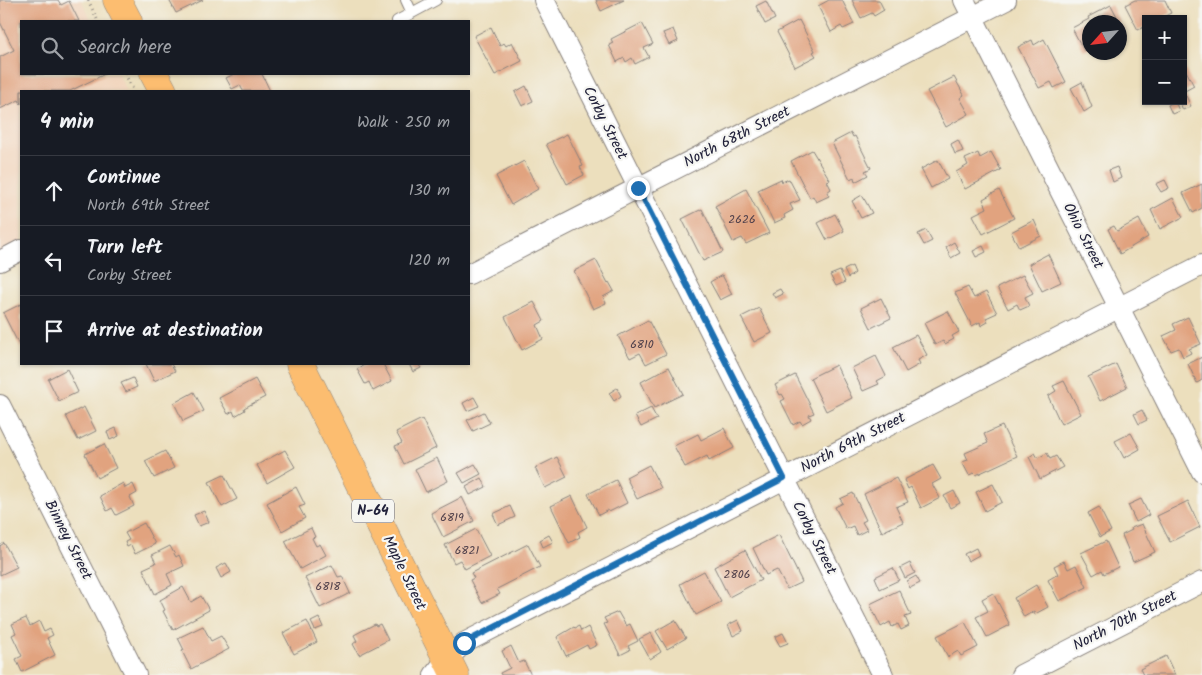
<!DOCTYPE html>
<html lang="en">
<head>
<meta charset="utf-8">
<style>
	:root { --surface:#171b24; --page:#20242c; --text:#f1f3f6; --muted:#9ea1a6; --line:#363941 }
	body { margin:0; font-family:Kalam,sans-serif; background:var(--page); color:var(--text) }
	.controls { position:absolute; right:15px; top:15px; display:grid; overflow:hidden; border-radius:0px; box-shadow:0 1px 4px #0004 }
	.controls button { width:45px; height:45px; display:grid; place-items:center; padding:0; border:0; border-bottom:1px solid var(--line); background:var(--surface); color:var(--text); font:25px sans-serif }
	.compass { position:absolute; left:1082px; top:15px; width:45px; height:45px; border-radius:50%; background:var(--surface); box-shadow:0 1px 4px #0004; rotate:243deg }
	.stop { position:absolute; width:15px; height:15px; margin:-11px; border:4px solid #1f6fb2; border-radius:50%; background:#fff }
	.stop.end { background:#1f6fb2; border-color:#fff; box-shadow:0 1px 5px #0008 }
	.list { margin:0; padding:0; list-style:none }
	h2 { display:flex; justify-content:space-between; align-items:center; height:65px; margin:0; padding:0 20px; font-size:21px }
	h2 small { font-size:16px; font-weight:400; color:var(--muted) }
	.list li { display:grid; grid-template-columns:32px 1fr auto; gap:15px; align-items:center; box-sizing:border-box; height:70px; padding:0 20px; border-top:1px solid var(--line) }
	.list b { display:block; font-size:19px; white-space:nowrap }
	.list p { margin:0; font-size:16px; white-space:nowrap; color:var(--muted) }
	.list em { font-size:16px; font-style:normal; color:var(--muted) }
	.icon { flex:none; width:28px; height:28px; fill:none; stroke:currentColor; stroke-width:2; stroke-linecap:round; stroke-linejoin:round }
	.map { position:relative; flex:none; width:1202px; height:675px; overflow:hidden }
	.search { position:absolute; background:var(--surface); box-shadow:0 1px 4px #0004; left:20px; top:20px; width:450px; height:55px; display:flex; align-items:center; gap:12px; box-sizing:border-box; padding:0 18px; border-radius:0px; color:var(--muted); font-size:19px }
	.panel { position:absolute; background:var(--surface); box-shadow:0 1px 4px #0004; left:20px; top:90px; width:450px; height:275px; border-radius:0px }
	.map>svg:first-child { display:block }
	.built { fill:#f2d5bd }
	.building { fill:#e1a37f }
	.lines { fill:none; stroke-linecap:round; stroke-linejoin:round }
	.lane-casing { stroke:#87807c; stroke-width:12 }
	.street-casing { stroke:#87807c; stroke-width:22 }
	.primary-casing { stroke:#87807c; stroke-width:29 }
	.path { stroke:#87807c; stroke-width:3; stroke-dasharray:1 4; stroke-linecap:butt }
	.lane { stroke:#fff; stroke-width:10 }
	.street { stroke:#fff; stroke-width:20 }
	.primary { stroke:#fcbd6f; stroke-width:28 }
	.route { stroke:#1f6fb2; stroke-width:6 }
	.labels { text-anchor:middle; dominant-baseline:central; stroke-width:4.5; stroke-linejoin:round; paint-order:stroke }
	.number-label { font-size:12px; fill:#52424c }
	.shield { fill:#f6f6f2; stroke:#626272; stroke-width:1 }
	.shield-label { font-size:14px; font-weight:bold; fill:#22223b }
	.street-label { font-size:15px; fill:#22223b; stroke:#f6f6f2 }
</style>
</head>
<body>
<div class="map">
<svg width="1202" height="675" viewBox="0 0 1202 675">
	<rect width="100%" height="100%" fill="#f6f6f2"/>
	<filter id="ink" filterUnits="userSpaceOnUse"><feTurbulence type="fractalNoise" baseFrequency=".02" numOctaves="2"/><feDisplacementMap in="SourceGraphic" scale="10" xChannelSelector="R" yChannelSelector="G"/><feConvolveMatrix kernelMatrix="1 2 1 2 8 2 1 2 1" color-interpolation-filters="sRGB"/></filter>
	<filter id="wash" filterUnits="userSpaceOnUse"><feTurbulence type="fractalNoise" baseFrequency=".0096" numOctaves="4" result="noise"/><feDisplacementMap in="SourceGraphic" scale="20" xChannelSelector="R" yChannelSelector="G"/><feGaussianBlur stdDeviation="1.12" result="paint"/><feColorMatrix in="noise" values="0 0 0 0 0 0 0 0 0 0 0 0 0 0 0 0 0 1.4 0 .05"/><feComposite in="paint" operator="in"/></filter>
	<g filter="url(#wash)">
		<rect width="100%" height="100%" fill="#ecdfbd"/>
		<path class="built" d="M0 0H81L92 21H21V74H118L127 91H21V250L0 261Z"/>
		<g id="blocks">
			<path class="building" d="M0 0H58L61 5 69 1 79 21H21V74H105L70 91H21V104L19 100 0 109V57L14 50 0 22Z
				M169 0H203L176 13Z
				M596 0H624L601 11Z
				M829 0H842L854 24 843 29 841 26 831 32 818 6Z
				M852 0H879L884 10 874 16 872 13 861 18Z
				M1135 0H1165L1171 13 1159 19H1146V26L1138 30 1125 5Z
				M766 1 775 19 765 24 756 6Z
				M1111 5 1124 30 1120 33V22H1090V48L1084 51 1072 28 1089 19 1088 17Z
				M799 20 815 51 813 52 816 56 795 67 777 32Z
				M642 23 653 44 644 48 649 57 635 64 632 58 626 62 624 58 617 62 609 45 613 43 611 39Z
				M491 27 500 46 504 43 506 46 512 42 522 61 495 75 474 36Z
				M673 29 678 41 669 45 663 33Z
				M1044 39 1066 82 1054 88 1051 82 1039 88 1018 47 1032 40 1034 45Z
				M1183 65 1194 86 1183 92Z
				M234 74H262L270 91H243L240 85 232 89 226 78Z
				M954 77 964 95 960 98 969 114 946 127 927 91Z
				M1082 82 1092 107 1084 112 1071 88Z
				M526 86 533 101 522 106 515 92Z
				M1186 96 1191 106 1183 110 1179 101H1183V97Z
				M1175 101 1179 111 1172 114 1168 105Z
				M851 133 853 137 855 136 871 168 865 171 868 175 855 182 854 177 850 179 832 143Z
				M567 134 583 166 580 167 584 175 567 184 546 144Z
				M958 140 963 151 955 154 951 144Z
				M812 150 830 180 827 181 831 189 827 192 829 196 816 202 813 196 810 198 791 161Z
				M991 152 1001 170 965 189 956 172 968 165 965 159 978 153 980 158Z
				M938 160 948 179 931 188 921 169Z
				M524 161 538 189 511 205 496 176Z
				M1117 167 1121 178 1113 182 1109 170Z
				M781 179 782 182 789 179 800 200 790 204 793 210 784 215 785 218 774 223 758 190Z
				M1165 180 1169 188 1161 192 1156 184Z
				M1202 184V208L1193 213 1183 193Z
				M746 189 769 233 746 244 742 238 733 242 715 206Z
				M999 190 1014 218 983 234 973 215 987 208 983 199Z
				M862 195 872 213 861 218 852 201Z
				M1173 198 1183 217 1160 229 1151 210Z
				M702 209 723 252 703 261 682 219Z
				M835 214 844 231 827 240 818 223Z
				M1139 219 1148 237 1120 254 1108 229 1114 226 1117 231Z
				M1034 220 1041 236 1019 247 1011 232Z
				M926 230 932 241 924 245 918 234Z
				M954 242 960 253 951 258 946 247Z
				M983 246 986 252 976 257 973 251Z
				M1048 254 1061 282 1042 291 1029 264Z
				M596 260 608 283 609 282 614 291 603 297 606 303 593 309 574 271Z
				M852 266 855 273 848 278 844 270Z
				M840 271 845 282 836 286 830 275Z
				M722 275 732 294 720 300 710 282Z
				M1023 275 1033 293 1025 297 1029 306 1020 310 1017 304 1008 309 997 288Z
				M968 287 974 298 986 292 997 313 986 318 988 322 981 326 980 322 972 326 955 293Z
				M780 289 783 294 775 298 772 293Z
				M881 298 891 318 871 328 861 308Z
				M534 302 544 321 537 325 543 339 522 350 505 317Z
				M21 304V349L3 313Z
				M759 308 772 333 754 342 741 317Z
				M948 311 959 332 952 336 954 339 945 344 943 341 935 345 924 323Z
				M1188 317 1201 344 1189 349 1191 353 1183 357 1179 348 1171 351 1163 336 1176 330 1173 324Z
				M648 320 666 354 646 364 640 353 630 358 618 336Z
				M916 335 927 355 918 360 920 364 906 372 893 347Z
				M876 356 886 376 877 381 879 384 863 391 852 368Z
				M1202 357V380L1197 383 1188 364Z
				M146 364H171L175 371 154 381Z
				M366 364H383L392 381 373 391 369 382 365 384 357 369Z
				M409 364H418L421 368 413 372Z
				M1116 364 1127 387 1100 401 1088 377Z
				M836 365 852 398 826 411 810 378Z
				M669 367 683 394 654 408 641 382Z
				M67 369 78 392 59 401 48 379Z
				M795 375 814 413 809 415 811 419 802 424 800 421 793 425 781 401 785 399 782 394 780 395 775 385Z
				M133 378 137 387 126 392 121 383Z
				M255 379 265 397 244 408 245 410 235 416 233 411 228 414 219 398Z
				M1064 381 1081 414 1061 424 1048 396 1056 391 1053 386Z
				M617 388 621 396 614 401 609 393Z
				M194 392 204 411 183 421 174 403Z
				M474 397 479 406 467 411 463 403Z
				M84 407 96 431 78 440 66 416Z
				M651 408 657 419 641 427 635 416Z
				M1142 410 1147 420 1139 424 1134 414Z
				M484 412 490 423 473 431 467 420Z
				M422 419 436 448 404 464 395 446 402 443 396 432Z
				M1002 426 1017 456 976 475 974 473 969 475 962 462 968 460 965 453 988 443 984 434Z
				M116 428 119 436 110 440 107 432Z
				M724 428 734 448 709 461 707 456 685 467 674 446 698 434 701 440Z
				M1131 433 1140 449 1124 458 1115 441Z
				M104 444 116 468 97 478 85 454Z
				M285 450 295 467 267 483 257 465Z
				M165 451 174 468 154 478 145 461Z
				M1035 453 1038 458 1047 453 1050 459 1056 456 1063 467 1040 479 1029 457Z
				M557 457 567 477 545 488 535 468Z
				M437 458 448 481 426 492 415 469Z
				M475 464 481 474 464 483 458 473Z
				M649 465 661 488 637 499 626 477Z
				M933 465 941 479 932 484 940 498 921 508 911 487 908 489 904 480Z
				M224 475 237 499 222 507 209 482Z
				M482 478 486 487 470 495 466 487Z
				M896 478 908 502 896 507 903 522 882 532 864 494Z
				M616 480 627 503 609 512 608 510 599 515 588 494Z
				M123 483 125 488 133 484 137 493 130 497 134 506 116 515 112 508 107 511 100 496Z
				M993 484 1002 502 985 511 976 492Z
				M296 487 305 505 299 507 305 518 282 531 267 503Z
				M954 491 960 503 950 508 944 496Z
				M853 493 866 520 862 522 867 530 857 535 853 526 846 529 835 507 843 503 840 499Z
				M572 496 587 527 578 532 580 537 569 543 551 506Z
				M462 497 474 521 443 537 431 513Z
				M1141 499 1149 515 1136 522 1128 505Z
				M1188 501 1200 527 1170 542 1157 516Z
				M510 506 515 517 498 525 493 514Z
				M1099 507 1111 531 1100 537 1088 513Z
				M204 511 209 522 199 526 194 515Z
				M144 523 155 544 135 554 131 545 127 547 125 542 129 540 125 533Z
				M1142 524 1155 552 1133 562 1122 535 1132 530 1131 528Z
				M311 528 315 537 312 538 316 546 320 544 326 555 300 569 285 541Z
				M476 529 490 556 465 569 460 560 454 563 445 545Z
				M549 535 553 542 543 547 540 540Z
				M779 535 802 582 787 589 777 570 766 575 753 548Z
				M1106 541 1118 567 1104 574 1102 570 1093 575 1081 553Z
				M4 543 17 567 0 575V546Z
				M528 544 540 567 497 589 500 594 482 603 470 580 474 578 471 573Z
				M170 546 176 557 179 555 184 566 167 574 172 585 155 594 143 569 156 563 152 555Z
				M976 548 979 555 968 561 964 554Z
				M745 550 761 580 729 597 714 567Z
				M1064 561 1068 569 1076 565 1087 587 1059 601 1048 580 1058 574 1054 566Z
				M226 563 231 572 221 578 216 568Z
				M910 563 915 573 905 578 900 568Z
				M332 565 338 577 342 576 350 593 320 608 305 578Z
				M893 568 899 580 880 589 875 577Z
				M704 571 721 602 696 615 680 584Z
				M916 576 920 583 910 588 907 581Z
				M1036 585 1048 607 1035 614 1034 611 1024 617 1014 598Z
				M183 587 191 602 201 596 209 610 173 630 163 611 165 610 160 600Z
				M899 590 911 615 905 617 909 626 901 630 898 624 892 627 890 622 881 627 870 604Z
				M993 593 1010 625 987 637 976 617 988 611 982 599Z
				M618 612 626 626 630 624 638 641 628 646 630 650 620 655 604 624 607 623 604 618Z
				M26 618 30 626 39 621 44 632 50 629 53 635 47 638 55 655 22 672 16 659 22 656 12 635 16 633 12 624Z
				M319 618 323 627 315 630 311 622Z
				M675 620 686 638 667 649 656 631Z
				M738 620 743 631 733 636 728 625Z
				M307 621 317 642 294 654 283 633Z
				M965 622 978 647 961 656 958 651 948 657 937 636Z
				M375 624 376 626 380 624 388 640 359 655 353 644 357 641 354 635Z
				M203 626 211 641 221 636 229 649 191 669 182 651 184 650 178 638Z
				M579 626 581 631 588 627 597 645 589 649 587 645 566 656 557 637 574 627 575 628Z
				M651 633 661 652 650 659 639 639Z
				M783 633 788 643 780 646 775 637Z
				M511 646 519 663 524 661 531 675H501L500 673 510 668 502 651Z
				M1166 656 1175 675H1143L1140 669Z"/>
		</g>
	</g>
	<g filter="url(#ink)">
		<use href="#blocks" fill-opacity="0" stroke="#87807c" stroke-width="1"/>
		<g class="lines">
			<defs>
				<path id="lane" d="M406 0 412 13
					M397 21 436 0"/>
				<path id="street" d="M544 0 883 675
					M964 0 1202 472
					M0 261 21 250
					M469 274 1006 0
					M0 405 136 675
					M434 675 447 659 464 643 1202 265
					M1021 675 1202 582"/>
				<path id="primary" d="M117 0 128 21
					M154 74 163 91
					M300 364 455 675"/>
			</defs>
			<use href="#lane" class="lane-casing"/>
			<use href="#street" class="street-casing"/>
			<use href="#primary" class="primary-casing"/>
			<path class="path" d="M88 0 98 21
				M125 74 134 91"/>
			<use href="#lane" class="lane"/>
			<use href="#street" class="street"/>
			<use href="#primary" class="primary"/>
		</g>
	</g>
	<g class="lines" filter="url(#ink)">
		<path class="route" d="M464 643 784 478 638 188"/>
	</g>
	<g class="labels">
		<g class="number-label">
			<text x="742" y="219">2626</text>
			<text x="642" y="344">6810</text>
			<text x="452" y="517">6819</text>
			<text x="467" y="550">6821</text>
			<text x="737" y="574">2806</text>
			<text x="328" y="586">6818</text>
		</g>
		<rect class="shield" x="352" y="499.5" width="42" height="23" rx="4"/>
		<g class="shield-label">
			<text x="373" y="511">N-64</text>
		</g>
		<g class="street-label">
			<text transform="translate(605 123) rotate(63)">Corby Street</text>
			<text transform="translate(737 137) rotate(-27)">North 68th Street</text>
			<text transform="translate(1083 236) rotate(63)">Ohio Street</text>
			<text transform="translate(853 443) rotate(-27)">North 69th Street</text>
			<text transform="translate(814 538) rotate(63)">Corby Street</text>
			<text transform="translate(68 540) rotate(63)">Binney Street</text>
			<text transform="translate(404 573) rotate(64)">Maple Street</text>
			<text transform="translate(1125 621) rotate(-27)">North 70th Street</text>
		</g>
	</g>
</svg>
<div class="controls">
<button>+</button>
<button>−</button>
</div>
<svg class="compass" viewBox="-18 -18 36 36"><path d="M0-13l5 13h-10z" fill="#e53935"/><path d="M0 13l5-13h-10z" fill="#9ea1a6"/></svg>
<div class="stop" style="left:464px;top:643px"></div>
<div class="stop end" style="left:638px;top:188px"></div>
<div class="search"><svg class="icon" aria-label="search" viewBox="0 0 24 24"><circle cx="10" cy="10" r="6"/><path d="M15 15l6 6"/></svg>Search here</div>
<section class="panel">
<h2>4 min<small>Walk · 250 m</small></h2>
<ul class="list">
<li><svg class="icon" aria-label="ahead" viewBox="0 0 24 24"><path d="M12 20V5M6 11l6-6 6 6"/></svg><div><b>Continue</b><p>North 69th Street</p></div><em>130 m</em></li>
<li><svg class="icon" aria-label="left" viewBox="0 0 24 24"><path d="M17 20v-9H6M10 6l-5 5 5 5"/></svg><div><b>Turn left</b><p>Corby Street</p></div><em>120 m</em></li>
<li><svg class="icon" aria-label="arrive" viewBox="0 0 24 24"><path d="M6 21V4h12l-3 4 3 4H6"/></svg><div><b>Arrive at destination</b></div></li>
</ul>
</section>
</div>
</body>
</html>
